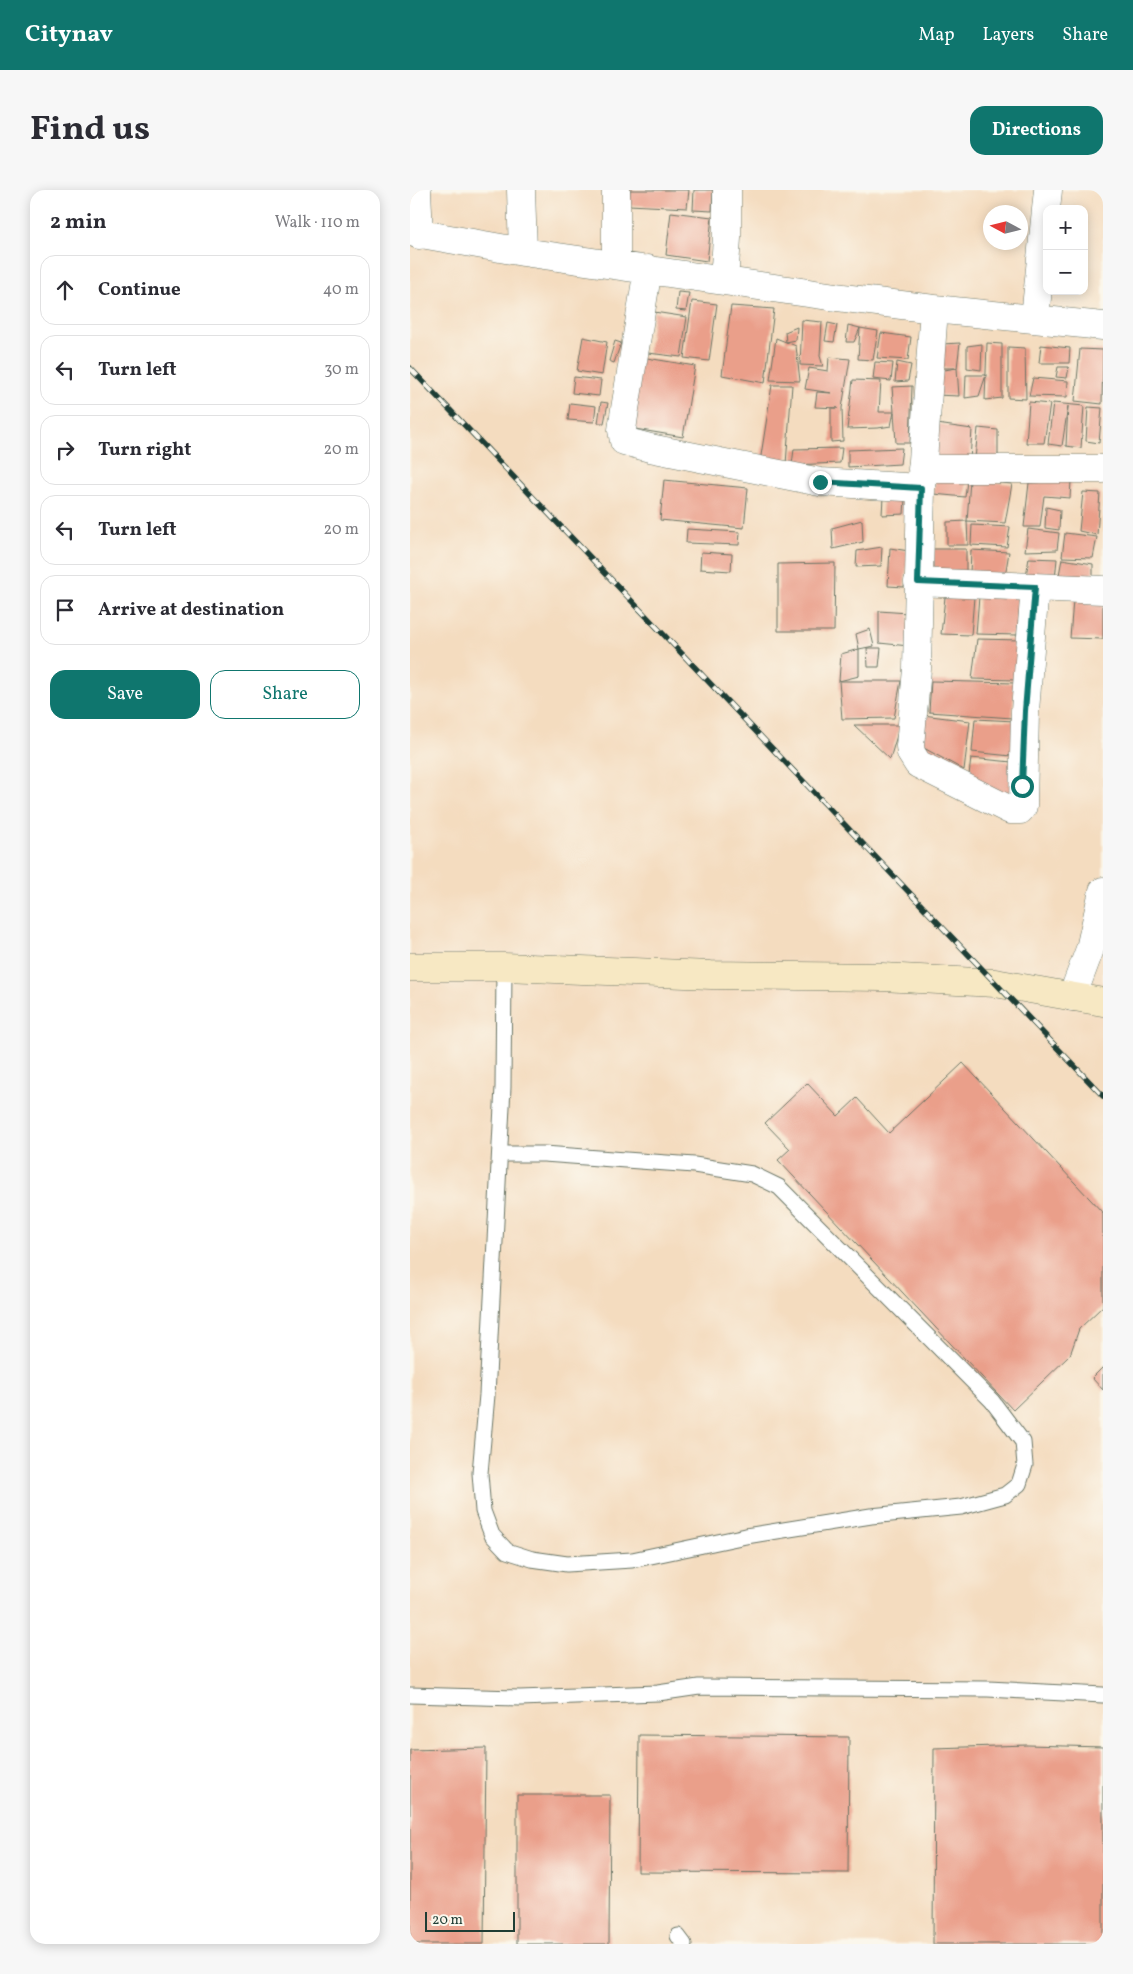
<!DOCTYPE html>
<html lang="en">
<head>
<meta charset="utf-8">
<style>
	:root { --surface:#fff; --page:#f7f7f7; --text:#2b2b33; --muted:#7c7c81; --line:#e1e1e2; --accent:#0f766e }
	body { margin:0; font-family:Vollkorn,serif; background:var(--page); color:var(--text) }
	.controls { position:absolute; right:15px; top:15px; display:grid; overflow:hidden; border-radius:10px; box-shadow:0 2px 12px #0003 }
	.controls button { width:45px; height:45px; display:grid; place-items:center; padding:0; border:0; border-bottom:1px solid var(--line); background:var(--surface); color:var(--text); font:25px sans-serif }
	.compass { position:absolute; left:573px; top:15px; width:45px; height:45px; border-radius:50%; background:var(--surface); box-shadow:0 2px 12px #0003; rotate:277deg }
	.scale { position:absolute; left:15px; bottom:12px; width:90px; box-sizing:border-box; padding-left:5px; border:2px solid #1f3d34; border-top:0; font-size:14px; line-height:18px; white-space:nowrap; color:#1f3d34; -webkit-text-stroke:4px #fbf7ec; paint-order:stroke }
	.stop { position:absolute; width:15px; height:15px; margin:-11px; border:4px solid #0f766e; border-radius:50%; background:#fff }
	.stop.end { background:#0f766e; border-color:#fff; box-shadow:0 1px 5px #0008 }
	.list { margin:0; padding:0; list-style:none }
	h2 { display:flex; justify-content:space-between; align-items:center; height:65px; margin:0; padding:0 20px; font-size:21px }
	h2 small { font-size:16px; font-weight:400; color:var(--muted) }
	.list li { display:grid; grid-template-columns:32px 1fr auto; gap:15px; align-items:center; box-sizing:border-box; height:70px; margin:0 10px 10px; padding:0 10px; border:1px solid var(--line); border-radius:15px }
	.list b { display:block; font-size:19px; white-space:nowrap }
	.list em { font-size:16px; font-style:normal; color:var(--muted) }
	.actions { display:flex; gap:10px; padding:15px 20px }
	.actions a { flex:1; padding:11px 0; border:1px solid var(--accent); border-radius:15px; text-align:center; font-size:18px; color:var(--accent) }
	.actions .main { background:var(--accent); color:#fff }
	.icon { flex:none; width:28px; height:28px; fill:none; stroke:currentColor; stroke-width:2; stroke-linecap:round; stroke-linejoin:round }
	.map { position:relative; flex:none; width:693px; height:1754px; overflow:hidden; border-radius:15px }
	header { display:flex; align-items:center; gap:30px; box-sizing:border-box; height:70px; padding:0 25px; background:var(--accent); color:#fff }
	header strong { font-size:24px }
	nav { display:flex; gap:28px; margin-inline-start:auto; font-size:18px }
	.intro { display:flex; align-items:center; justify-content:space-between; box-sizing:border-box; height:120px; padding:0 30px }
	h1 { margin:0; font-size:35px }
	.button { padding:12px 22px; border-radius:15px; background:var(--accent); color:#fff; font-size:18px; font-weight:700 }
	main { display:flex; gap:30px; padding:0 30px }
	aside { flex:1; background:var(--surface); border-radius:15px; box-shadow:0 2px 12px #0003 }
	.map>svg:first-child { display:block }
	.building { fill:#ea9f8a }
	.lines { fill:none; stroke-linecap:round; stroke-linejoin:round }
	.lane-casing { stroke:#6a7565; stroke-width:17 }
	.street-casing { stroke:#6a7565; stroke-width:29 }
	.secondary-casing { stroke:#6a7565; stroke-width:29 }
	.lane { stroke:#fff; stroke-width:15 }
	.street { stroke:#fff; stroke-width:28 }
	.secondary { stroke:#f7e8c3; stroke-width:28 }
	.rail-casing { stroke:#1f3d34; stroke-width:5.5 }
	.rail { stroke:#fbf7ec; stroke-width:4; stroke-dasharray:11; stroke-linecap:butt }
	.route { stroke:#0f766e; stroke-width:6 }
</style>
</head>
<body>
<header>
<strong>Citynav</strong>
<nav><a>Map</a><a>Layers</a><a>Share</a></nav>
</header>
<div class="intro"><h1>Find us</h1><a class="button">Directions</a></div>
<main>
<aside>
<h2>2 min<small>Walk · 110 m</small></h2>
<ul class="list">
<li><svg class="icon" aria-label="ahead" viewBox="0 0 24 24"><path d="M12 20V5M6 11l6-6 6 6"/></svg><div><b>Continue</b></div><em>40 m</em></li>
<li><svg class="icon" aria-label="left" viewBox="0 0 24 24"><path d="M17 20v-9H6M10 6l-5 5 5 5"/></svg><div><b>Turn left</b></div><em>30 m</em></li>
<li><svg class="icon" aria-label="right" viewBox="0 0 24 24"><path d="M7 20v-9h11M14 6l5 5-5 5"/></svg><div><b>Turn right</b></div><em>20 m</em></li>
<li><svg class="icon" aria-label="left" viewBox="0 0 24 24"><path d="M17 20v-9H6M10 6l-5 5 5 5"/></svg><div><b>Turn left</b></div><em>20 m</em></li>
<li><svg class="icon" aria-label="arrive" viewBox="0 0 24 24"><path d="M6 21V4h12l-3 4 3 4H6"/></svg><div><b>Arrive at destination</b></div></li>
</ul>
<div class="actions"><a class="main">Save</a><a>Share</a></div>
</aside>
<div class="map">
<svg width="693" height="1754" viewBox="0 0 693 1754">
	<rect width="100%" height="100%" fill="#fbf7ec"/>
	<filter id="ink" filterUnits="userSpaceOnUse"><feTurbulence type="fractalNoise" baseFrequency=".02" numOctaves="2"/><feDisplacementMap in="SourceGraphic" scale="10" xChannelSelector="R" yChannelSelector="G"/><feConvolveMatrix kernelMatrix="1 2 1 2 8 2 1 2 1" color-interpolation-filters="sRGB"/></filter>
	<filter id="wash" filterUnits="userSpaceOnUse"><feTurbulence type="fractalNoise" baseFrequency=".0096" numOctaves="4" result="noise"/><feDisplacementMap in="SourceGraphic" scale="20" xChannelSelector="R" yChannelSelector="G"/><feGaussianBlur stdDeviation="1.12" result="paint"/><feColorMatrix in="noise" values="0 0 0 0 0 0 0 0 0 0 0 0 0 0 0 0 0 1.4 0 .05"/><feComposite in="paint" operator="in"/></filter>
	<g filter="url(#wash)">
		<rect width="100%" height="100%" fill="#f4dcbf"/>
		<g id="blocks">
			<path class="building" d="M220 0H279L277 18 219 15Z
				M284 0H303L302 21 283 20Z
				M261 22 302 27 297 71 256 65Z
				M268 102 279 103 276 121 266 120Z
				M282 111 307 114 299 171 274 168Z
				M321 116 364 119 355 193 312 185Z
				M244 122 277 127 271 167 238 163Z
				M392 130 412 132 410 166 413 176 390 175Z
				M418 133 427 135 424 152 415 151Z
				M438 135 450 138 444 152H436Z
				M387 137 386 150 376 152 375 142Z
				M450 138 468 141 463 170 448 169Z
				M471 143 501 147 498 170 467 168Z
				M173 147 197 152 192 185 167 181Z
				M366 148 386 156 390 191 360 190Z
				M205 151 211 153 204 173 199 171Z
				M550 153 547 178H532V154Z
				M577 153 592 154V208L575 210Z
				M572 154 571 180 557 178V156Z
				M631 155 660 158 659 173H629Z
				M598 157 615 158 616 209 598 208Z
				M670 159 693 160 692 214 665 211Z
				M231 167 285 176 273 247 219 238Z
				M419 167 440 169 432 218 433 251 421 252V218H428L405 217 407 202 422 203 395 199 399 178 418 181Z
				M465 172 483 173 481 191 463 189Z
				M487 172 501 175 498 191 485 192Z
				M648 177H659L657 188 646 187Z
				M547 178 549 206 525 205 528 181Z
				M556 185H576L569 206 555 208Z
				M164 187 191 190 189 206 162 203Z
				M623 188 658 191 657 207 619 206Z
				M443 190 471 191 469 222H484L482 197 502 196 500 253H486L484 222 481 236 468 238 437 239Z
				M362 195H382L376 274 350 272Z
				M191 212 198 213 194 233H188Z
				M619 212 640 214 634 253H616Z
				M160 213 186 216 184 232 158 230Z
				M643 213 674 216 671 258 656 256 658 216 652 256 638 254Z
				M678 217 692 218 689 253 676 251Z
				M527 234 562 239 560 271 525 272Z
				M568 238 588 240V272L565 269Z
				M432 258 430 273 382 275 384 259Z
				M492 258 490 274 438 277V260Z
				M526 288 557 291 555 307 523 304Z
				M254 290 338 298 334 338 250 330Z
				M560 290 602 294 595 333 557 331Z
				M661 291 660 308 634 306 630 337H614L619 293Z
				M673 302 690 303 687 345 669 341Z
				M473 307 495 308 494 324 472 325Z
				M636 317 650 320 649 340 635 338Z
				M452 330 453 352 423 359 422 338Z
				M557 331 558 355H537V332Z
				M562 335 600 337 597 357 561 355Z
				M277 339 330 342 329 355 276 353Z
				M618 339 649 343 647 360 615 361Z
				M655 343 687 347 683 368 652 367Z
				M472 357 471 376 446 377 447 361Z
				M480 358 499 361 494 397 478 396Z
				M519 359H556V383L518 385Z
				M561 360 599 362 595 386 560 383Z
				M291 362 322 364 321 381 290 379Z
				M619 368 647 369 645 389 616 386Z
				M652 369 683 374V393L648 390Z
				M425 373 424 441H368V374Z
				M611 405 607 445 566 444 569 406Z
				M535 407H564L561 445 531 444Z
				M663 410 693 412V449L660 448Z
				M469 421 498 423 499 456 469 453Z
				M460 439 464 456 449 459 446 444Z
				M567 449 610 450 606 490 562 489Z
				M457 458H471L469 477H458Z
				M449 459V486L429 491H491L484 528 432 529 429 491 431 464Z
				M521 491 605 493 602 528 519 522Z
				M513 525 560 531 554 580 512 557Z
				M565 529 605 531 601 566 562 562Z
				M444 535H490L480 569Z
				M561 568 602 572 601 611 559 585Z
				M553 873 693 1023V1116L669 1139 660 1165 603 1220 368 970 380 959 355 933 397 893 428 926 447 908 479 943Z
				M693 1177V1200L682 1188Z
				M229 1545 439 1547 438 1683 228 1682Z
				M617 1555 693 1557V1754H523L524 1558Z
				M76 1558 74 1754H0V1560Z
				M107 1605H200L199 1754H107Z"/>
		</g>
	</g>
	<g filter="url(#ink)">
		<use href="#blocks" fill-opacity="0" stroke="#6a7565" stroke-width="1"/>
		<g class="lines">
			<defs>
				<path id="lane" d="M90 964H134L284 975 342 984 369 997 582 1211 613 1252 615 1275 609 1294 595 1305 551 1317 461 1326 336 1346 222 1370 157 1374 122 1369 97 1361 82 1345 73 1321 70 1283 77 1205 93 897 94 777
					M0 1505 110 1508 248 1503 289 1497 578 1499 693 1505
					M268 1746 274 1754"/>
				<path id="street" d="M7 0 9 45
					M111 0 113 62
					M206 0V75
					M0 42 113 62 426 107 524 119 693 136
					M238 79 215 219 212 240 214 251 240 258 410 292 511 298
					M314 91 317 48V0
					M524 119 511 298 507 479 500 556 501 563 508 574 600 620H610L613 616 615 521 625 397
					M625 128 638 0
					M512 279H693
					M508 392 693 400
					M662 807 680 759 693 701"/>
				<path id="secondary" d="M0 777H94L301 785 472 787 585 793 693 812"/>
			</defs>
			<use href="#lane" class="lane-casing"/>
			<use href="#street" class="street-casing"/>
			<use href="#secondary" class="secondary-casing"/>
			<use href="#lane" class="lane"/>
			<use href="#street" class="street"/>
			<use href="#secondary" class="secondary"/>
			<defs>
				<path id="rail" d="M0 178 693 906"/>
			</defs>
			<use href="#rail" class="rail-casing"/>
			<use href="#rail" class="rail"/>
		</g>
	</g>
	<g class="lines" filter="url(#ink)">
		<path class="route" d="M410 292 511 298 508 392 625 397 615 521 612 596"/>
	</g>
</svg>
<div class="controls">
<button>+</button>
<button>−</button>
</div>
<svg class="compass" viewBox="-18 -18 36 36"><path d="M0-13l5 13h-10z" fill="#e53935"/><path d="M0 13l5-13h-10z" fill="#7c7c81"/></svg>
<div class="scale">20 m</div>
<div class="stop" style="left:612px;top:596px"></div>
<div class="stop end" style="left:410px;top:292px"></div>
</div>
</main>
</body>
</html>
